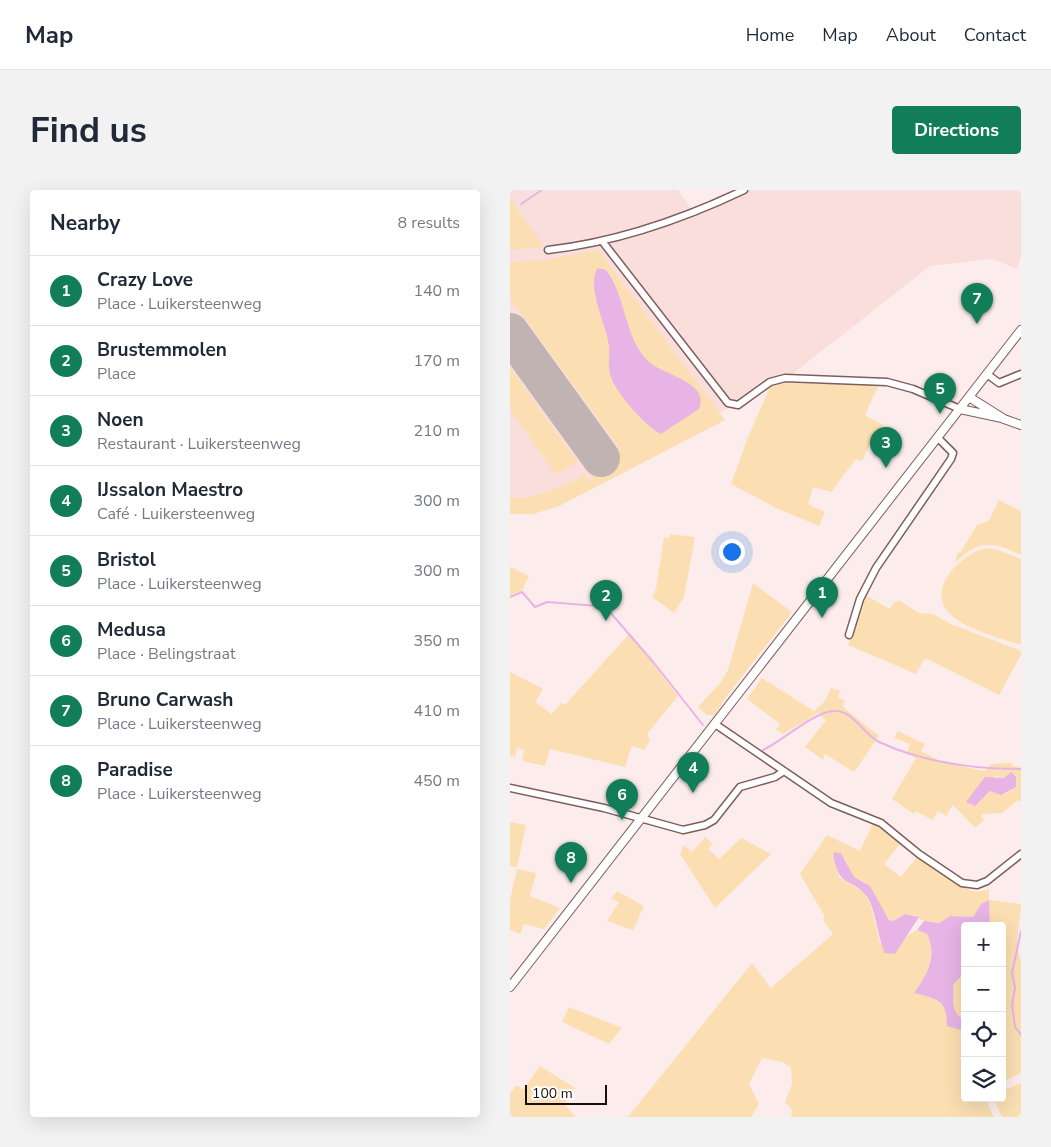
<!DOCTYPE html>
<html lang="en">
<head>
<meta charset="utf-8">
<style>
	:root { --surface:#fff; --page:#f2f2f3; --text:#1f2937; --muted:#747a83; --line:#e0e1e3; --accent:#127e59 }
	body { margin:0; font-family:"Nunito Sans",sans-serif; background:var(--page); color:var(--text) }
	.controls { position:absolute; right:15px; bottom:15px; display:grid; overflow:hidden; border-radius:5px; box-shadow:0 5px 20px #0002 }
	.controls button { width:45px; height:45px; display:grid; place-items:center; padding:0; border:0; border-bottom:1px solid var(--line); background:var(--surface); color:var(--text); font:25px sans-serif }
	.scale { position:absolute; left:15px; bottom:12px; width:82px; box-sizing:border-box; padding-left:5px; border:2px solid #1b0f0e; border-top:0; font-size:14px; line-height:18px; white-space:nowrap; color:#1b0f0e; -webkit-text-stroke:4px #fff; paint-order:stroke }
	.you { position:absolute; left:221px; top:361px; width:18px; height:18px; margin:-12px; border:4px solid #fff; border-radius:50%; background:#1a73e8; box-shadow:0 0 0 8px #1a73e833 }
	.badge { display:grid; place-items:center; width:32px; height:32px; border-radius:50%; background:var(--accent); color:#fff; font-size:16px; font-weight:700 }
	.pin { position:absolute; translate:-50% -41px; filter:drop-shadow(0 1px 2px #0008) }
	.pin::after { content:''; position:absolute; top:26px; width:18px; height:15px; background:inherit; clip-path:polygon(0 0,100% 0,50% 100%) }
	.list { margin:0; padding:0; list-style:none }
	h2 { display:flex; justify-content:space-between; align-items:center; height:65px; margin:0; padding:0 20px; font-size:21px }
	h2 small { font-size:16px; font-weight:400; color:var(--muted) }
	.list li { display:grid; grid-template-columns:32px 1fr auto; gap:15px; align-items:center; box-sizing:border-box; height:70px; padding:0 20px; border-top:1px solid var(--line) }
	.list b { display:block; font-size:19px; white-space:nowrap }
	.list p { margin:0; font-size:16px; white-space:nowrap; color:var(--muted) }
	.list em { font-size:16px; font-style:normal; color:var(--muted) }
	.icon { flex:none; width:28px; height:28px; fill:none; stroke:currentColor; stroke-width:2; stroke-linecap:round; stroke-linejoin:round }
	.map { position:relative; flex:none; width:511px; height:927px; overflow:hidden; border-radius:5px }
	header { display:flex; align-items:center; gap:30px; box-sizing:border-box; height:70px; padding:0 25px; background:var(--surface); border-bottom:1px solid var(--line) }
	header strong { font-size:24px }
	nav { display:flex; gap:28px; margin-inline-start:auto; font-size:18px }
	.intro { display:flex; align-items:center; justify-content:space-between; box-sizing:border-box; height:120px; padding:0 30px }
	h1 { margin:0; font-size:35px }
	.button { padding:12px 22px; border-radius:5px; background:var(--accent); color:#fff; font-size:18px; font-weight:700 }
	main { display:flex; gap:30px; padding:0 30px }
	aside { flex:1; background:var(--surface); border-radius:5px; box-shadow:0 5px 20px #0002 }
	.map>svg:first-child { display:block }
	.built { fill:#f9dedb }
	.green { fill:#fbdfb2; fill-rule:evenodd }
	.water { fill:#e7b4e5 }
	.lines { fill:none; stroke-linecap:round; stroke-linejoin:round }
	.stream { stroke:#e7b4e5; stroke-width:2 }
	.runway { stroke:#c1b3b2; stroke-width:38 }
	.minor-casing { stroke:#7d5e5c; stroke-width:9 }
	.major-casing { stroke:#7d5e5c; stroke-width:10 }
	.minor { stroke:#fff; stroke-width:6 }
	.major { stroke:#fff; stroke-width:8 }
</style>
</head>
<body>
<header>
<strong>Map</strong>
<nav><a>Home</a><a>Map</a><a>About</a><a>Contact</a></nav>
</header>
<div class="intro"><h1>Find us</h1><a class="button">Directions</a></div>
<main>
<aside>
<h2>Nearby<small>8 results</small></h2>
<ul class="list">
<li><span class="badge">1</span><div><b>Crazy Love</b><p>Place · Luikersteenweg</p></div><em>140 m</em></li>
<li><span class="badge">2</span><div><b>Brustemmolen</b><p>Place</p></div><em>170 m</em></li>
<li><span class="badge">3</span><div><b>Noen</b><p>Restaurant · Luikersteenweg</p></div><em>210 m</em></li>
<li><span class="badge">4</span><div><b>IJssalon Maestro</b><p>Café · Luikersteenweg</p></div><em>300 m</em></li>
<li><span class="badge">5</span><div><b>Bristol</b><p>Place · Luikersteenweg</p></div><em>300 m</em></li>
<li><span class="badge">6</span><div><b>Medusa</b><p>Place · Belingstraat</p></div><em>350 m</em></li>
<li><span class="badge">7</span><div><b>Bruno Carwash</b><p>Place · Luikersteenweg</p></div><em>410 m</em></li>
<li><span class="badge">8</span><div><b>Paradise</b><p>Place · Luikersteenweg</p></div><em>450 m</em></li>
</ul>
</aside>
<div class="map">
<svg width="511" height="927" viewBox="0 0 511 927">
	<rect width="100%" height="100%" fill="#fcedec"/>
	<path class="built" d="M0 0H168L182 20 228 0H511V67L507 79 482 69 420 76 280 186H265L231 211 209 223 215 230 49 316 23 324H0Z"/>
	<path class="green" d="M0 7 4 14 34 57 0 60Z
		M88 60 215 230 49 316 23 324H0V308C28 309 51 297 75 285L79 292 83 290 77 280 109 257 0 108V72L41 69Z
		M0 178 68 272 45 284 0 219Z
		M269 193 369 194 355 225 373 235 361 252 352 271 346 269 321 302 303 297 298 314 315 322 309 336 268 319 221 294 238 247 260 197Z
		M489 310 511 321V365C482 351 468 350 445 373L448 362 450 363 467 335 479 331Z
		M160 344 185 347 174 407 164 423 142 407 146 399 154 347 159 348Z
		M476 358 488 360 511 369V455C480 444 408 430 439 384 448 372 462 361 476 358Z
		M0 377 19 386 12 400 0 406Z
		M243 393 282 422 216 507 205 525H197L188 517 211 492 218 480Z
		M355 405 380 419 384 412 390 411 409 423 423 424 441 434 511 461V465L489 505 415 468 406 484 338 455Z
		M120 443 168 506 137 544 140 549 135 560 122 556 115 577 40 559 35 576 12 571 14 560 7 558 5 567 0 566V482L33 499 25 512 42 524 51 513 55 515Z
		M252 488 304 521 314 512 321 498 330 501 328 508 335 510 333 517 369 546 344 582 315 564 313 570 295 557 316 530 308 523 273 544 266 540 270 534 237 509Z
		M388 541 415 554 411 561 432 572 474 581 479 578 480 574 502 573V576L511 577V612L508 610 492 623 473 624 471 626 474 630 465 638 443 615 436 626 428 621 422 630 406 621 404 624 382 609 406 568 397 563 400 554 384 548ZM485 586 494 588 506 597 495 604 480 601 468 614Z
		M0 632 16 635 7 677 0 676Z
		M363 633 391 653 374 674 391 687 407 667 459 700 468 702 479 699V710L511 714C511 732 503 754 511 771V883L492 892V736H480L479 711 471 714 463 727 440 726 429 733 414 731 404 725 395 724 383 731 379 730 355 692 344 688 335 669H323L329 687 355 703 361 716 370 753 385 764C390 753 396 745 407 740L417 744C428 766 417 784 405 803 413 805 426 806 432 813 442 823 438 834 455 841V908H475L484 927H281L282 920 275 912 282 894 281 878 273 872 252 868 239 894 249 914 241 927H118L242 773 261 798 323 744 313 730 315 727 290 684 317 645 350 661Z
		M195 647 203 654 198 659 209 669 231 648 261 664 205 718 170 664 174 655 182 662Z
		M7 679 26 683 20 706 50 718 34 739 14 734 10 744 0 740V710Z
		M107 701 134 716 123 740 97 731 109 712 101 709Z
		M455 782V831C440 822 444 810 443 795Z
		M59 817 105 835 112 838 99 854 52 832Z
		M30 876 65 898 54 914 66 927H0V903L7 895 13 900Z
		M511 893V927H492L483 908H492V901Z"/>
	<path class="water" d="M88 78 96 80C116 106 114 146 137 170 154 187 200 191 189 219L151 244C135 236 107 204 101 187 97 177 100 167 99 156 97 136 75 95 88 78Z
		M501 582 506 587V597L491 605 480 601 465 616 456 612 475 587 494 588Z
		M324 662 331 663 344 687 360 696 379 730 383 731 395 724 409 727 385 764 375 763C367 747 366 715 354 703 343 691 332 695 326 677 324 671 323 669 324 662Z
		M479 710 480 736H455V782L443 795C444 810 440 822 455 831V841L437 836C437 810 428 809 404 803 417 785 428 766 417 744L407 740 414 731 429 733 440 726 463 727 471 714Z"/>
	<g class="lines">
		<path class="stream" d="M11 14 32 0
			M0 407 12 402 25 417 37 412 88 416
			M99 421 144 473 193 535
			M253 560C272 551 304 522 323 521 343 519 353 544 369 552 412 572 464 579 511 579
			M511 741 502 783 505 798 502 815 505 837 511 845"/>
		<path class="runway" d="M0 142 91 268"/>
		<defs>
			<path id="minor" d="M92 51 218 213 228 215 260 192 275 188 377 192 403 199 450 219
				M38 60C107 52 171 30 234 0
				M477 184 489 193 511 184
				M339 445 350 409 366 378 441 269 443 263 428 248
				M205 534 321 613 371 633 409 664 452 693 467 695 477 691 511 664
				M0 598 94 618 173 640 195 635 204 630 230 597 265 587 274 581"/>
			<path id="major" d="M459 207 494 229 511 235
				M450 219 492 228
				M0 797 511 140"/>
		</defs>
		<use href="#minor" class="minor-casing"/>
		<use href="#major" class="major-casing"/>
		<use href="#minor" class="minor"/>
		<use href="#major" class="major"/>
	</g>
</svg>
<div class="controls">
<button>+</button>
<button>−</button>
<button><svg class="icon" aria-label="locate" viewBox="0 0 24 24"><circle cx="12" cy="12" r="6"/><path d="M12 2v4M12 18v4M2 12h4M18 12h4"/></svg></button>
<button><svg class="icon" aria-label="layers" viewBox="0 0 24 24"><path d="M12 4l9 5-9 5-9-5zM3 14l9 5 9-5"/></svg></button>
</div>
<div class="scale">100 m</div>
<div class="you"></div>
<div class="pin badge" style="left:312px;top:428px">1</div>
<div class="pin badge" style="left:96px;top:431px">2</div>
<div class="pin badge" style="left:376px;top:278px">3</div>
<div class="pin badge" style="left:183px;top:603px">4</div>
<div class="pin badge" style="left:430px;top:224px">5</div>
<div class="pin badge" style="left:112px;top:630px">6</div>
<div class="pin badge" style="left:467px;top:134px">7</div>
<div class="pin badge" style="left:61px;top:693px">8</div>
</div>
</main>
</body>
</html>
